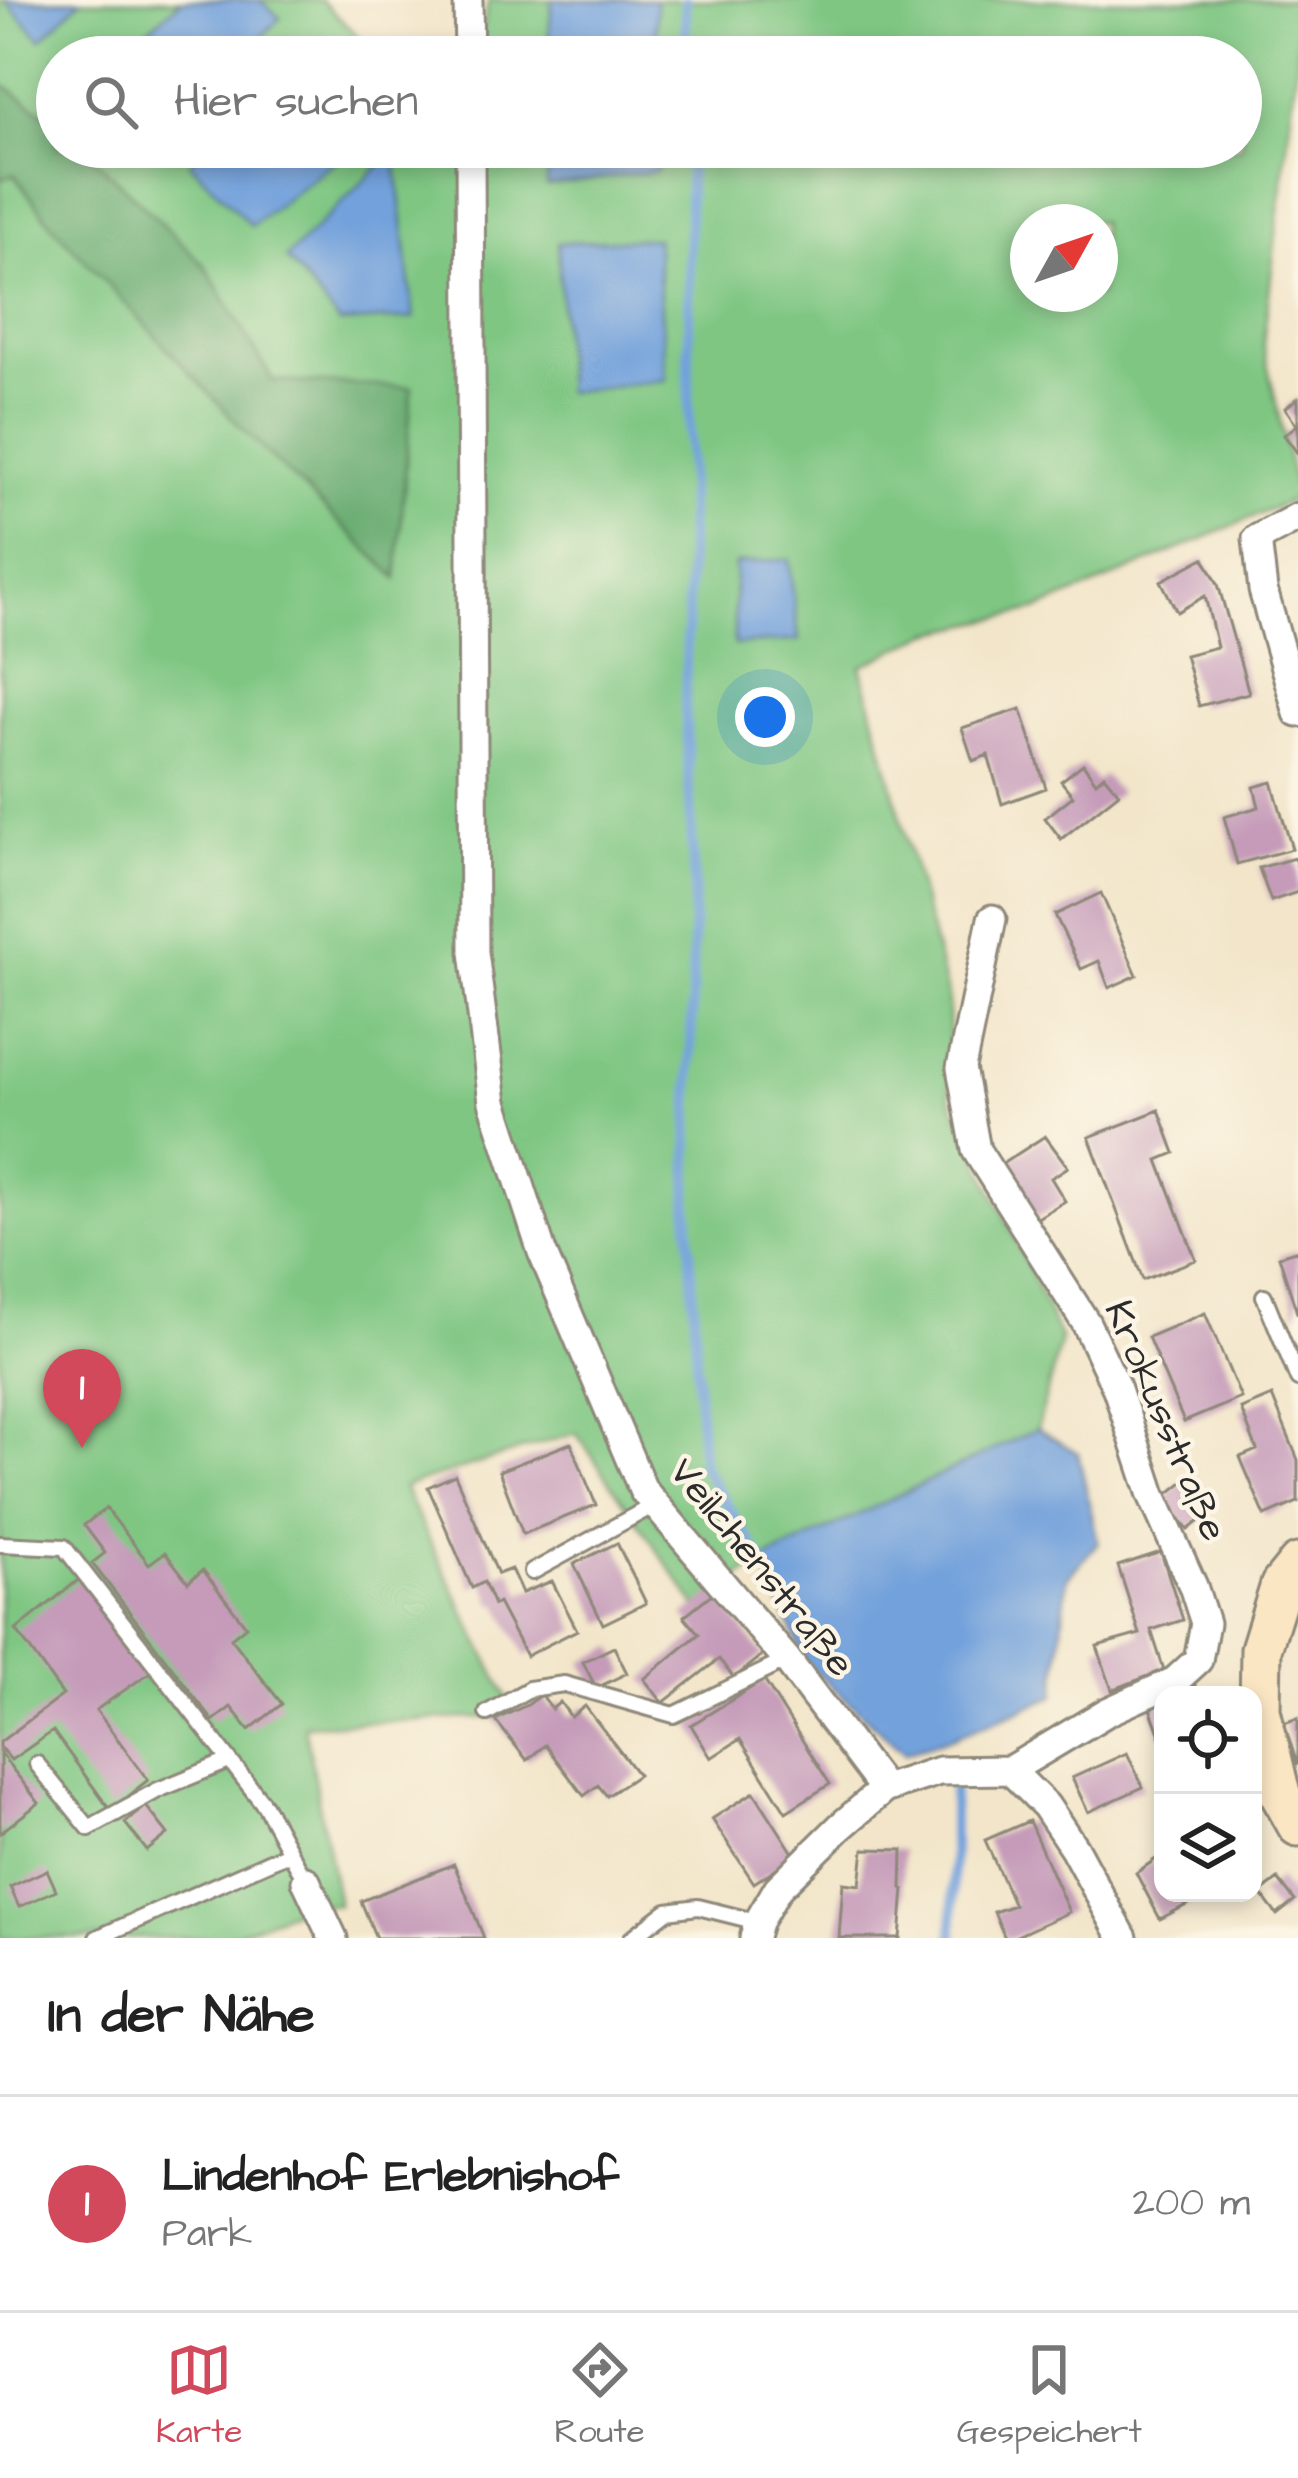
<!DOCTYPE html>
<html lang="de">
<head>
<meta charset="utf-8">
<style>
	:root { --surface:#fff; --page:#f2f2f2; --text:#222; --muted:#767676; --line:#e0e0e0; --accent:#d1495b }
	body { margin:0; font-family:"Architects Daughter",sans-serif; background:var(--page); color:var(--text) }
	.controls { position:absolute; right:36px; bottom:36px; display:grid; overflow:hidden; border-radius:24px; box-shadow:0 6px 18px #0003 }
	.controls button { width:108px; height:108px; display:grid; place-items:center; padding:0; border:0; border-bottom:3px solid var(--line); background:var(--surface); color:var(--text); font:60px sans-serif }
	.compass { position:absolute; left:1010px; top:204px; width:108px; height:108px; border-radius:50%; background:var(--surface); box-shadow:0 6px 18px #0003; rotate:50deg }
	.you { position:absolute; left:765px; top:717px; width:42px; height:42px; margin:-30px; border:9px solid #fff; border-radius:50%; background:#1a73e8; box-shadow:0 0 0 18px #1a73e833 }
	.badge { display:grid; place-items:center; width:78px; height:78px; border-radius:50%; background:var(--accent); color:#fff; font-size:39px; font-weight:700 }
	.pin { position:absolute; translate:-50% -99px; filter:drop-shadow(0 3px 6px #0008) }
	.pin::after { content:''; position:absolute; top:63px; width:42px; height:36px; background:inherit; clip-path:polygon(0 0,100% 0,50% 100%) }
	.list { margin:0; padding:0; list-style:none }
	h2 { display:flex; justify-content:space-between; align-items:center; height:156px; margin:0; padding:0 48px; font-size:51px }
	h2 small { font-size:39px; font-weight:400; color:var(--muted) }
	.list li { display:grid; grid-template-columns:78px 1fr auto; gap:36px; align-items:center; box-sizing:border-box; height:216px; padding:0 48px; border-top:3px solid var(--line) }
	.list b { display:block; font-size:45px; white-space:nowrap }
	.list p { margin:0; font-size:39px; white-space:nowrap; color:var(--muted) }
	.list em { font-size:39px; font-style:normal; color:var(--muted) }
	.icon { flex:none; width:66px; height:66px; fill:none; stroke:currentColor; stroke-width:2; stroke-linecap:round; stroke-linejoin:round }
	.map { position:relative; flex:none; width:1298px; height:1938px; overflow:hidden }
	.search { position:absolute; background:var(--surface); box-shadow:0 6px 18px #0003; left:36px; right:36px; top:36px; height:132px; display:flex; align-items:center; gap:30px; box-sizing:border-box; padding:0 42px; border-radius:66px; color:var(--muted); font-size:45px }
	.sheet { height:372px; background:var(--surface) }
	nav { display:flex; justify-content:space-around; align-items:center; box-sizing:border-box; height:168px; border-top:3px solid var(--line); background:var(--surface); font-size:33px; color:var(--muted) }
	nav a { display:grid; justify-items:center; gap:6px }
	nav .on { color:var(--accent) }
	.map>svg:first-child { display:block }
	.green { fill:#7ec682; stroke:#547856; stroke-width:3; fill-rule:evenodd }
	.forest { fill:#66ab70; stroke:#486b4e; stroke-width:3 }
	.water { fill:#72a1db; stroke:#4e6683; stroke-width:3 }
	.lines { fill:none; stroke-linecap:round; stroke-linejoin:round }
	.stream { stroke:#72a1db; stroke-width:10 }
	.building { fill:#c59bb9 }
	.lane-casing { stroke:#8e887a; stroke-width:20 }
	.street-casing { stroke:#8e887a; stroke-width:33 }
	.secondary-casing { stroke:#8e887a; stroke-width:45 }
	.lane { stroke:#fff; stroke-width:14 }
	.street { stroke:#fff; stroke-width:27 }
	.secondary { stroke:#fbe6c4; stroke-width:39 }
	.labels { text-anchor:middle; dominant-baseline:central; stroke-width:9; stroke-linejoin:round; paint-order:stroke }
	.street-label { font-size:39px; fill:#2b2b2b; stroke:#fcf5e5 }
</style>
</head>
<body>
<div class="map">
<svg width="1298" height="1938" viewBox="0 0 1298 1938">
	<rect width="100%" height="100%" fill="#fcf5e5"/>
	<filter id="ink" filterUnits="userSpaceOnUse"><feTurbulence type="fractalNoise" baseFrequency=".00833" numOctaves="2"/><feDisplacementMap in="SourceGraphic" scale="24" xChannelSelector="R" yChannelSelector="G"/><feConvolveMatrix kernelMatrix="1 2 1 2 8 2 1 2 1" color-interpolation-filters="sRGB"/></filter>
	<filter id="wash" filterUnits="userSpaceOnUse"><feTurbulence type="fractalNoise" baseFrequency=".004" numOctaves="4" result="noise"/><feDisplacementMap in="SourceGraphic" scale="48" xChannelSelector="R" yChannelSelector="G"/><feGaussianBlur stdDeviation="2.7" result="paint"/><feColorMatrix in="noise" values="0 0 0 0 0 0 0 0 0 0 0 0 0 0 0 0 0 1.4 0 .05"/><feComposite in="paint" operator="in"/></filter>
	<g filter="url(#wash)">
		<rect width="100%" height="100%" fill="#f2e5c9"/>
		<path class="green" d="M0 0H321L379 57H57V123L0 82Z
			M489 0H1298V53L1263 344 1297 498 1040 609 930 633 861 666 948 997 950 1097 1061 1340 1037 1429 762 1561 697 1607 576 1433 403 1487 516 1716 304 1725 338 1904 304 1906 224 1938H0V180L13 174 53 226 252 439 273 381 205 266 83 147H1241V57H476ZM1028 222H1100V294H1028Z"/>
		<path class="forest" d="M0 82 57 123V147H83L205 266 273 381 412 387 397 578 252 439 53 226 14 174 0 180Z"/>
		<path class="water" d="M5 0H81L41 39Z
			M182 0H260L280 18 242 57H116Z
			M552 0H656V57H547Z
			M207 147H353L251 226 190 163Z
			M547 147H657V171L547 186Z
			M395 150 414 318 340 323 286 258Z
			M656 238 666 380 565 392 558 243Z
			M789 559 799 640 734 645 735 564Z
			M1037 1429 1078 1453 1098 1542 1067 1578 1055 1696 953 1737 905 1753 806 1663 762 1561Z"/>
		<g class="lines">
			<path class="stream" d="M685 0 686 57
				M689 147V557L685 703 694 884 688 1207 702 1465 762 1561
				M953 1790V1938"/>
		</g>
		<g id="blocks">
			<path class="building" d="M1298 398V454L1284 435 1297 425 1285 408Z
				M1204 558 1218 584 1249 693 1199 706 1185 655 1217 647 1205 596 1177 612 1161 581Z
				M1021 709 1046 788 1002 804 988 755 973 761 962 728Z
				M1083 764 1096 782 1104 775 1119 793 1061 839 1045 818 1073 796 1061 781Z
				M1272 782 1292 849 1237 864 1224 817 1259 807 1254 787Z
				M1294 858 1298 869V892L1271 901 1259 868Z
				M1101 893 1137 975 1109 988 1099 961 1081 969 1055 915Z
				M1159 1110 1175 1153 1158 1160 1196 1260 1143 1280 1089 1137Z
				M1045 1136 1068 1167 1051 1178 1065 1201 1036 1219 1002 1164Z
				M1298 1250V1313H1297L1279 1256Z
				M1205 1313 1241 1398 1184 1422 1148 1337Z
				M1272 1396 1298 1460V1502L1265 1516 1240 1457 1257 1450 1241 1409Z
				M571 1443 596 1505 523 1534 499 1471Z
				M1193 1474 1218 1506 1188 1530 1163 1498Z
				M455 1475 498 1574 511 1569 522 1593 552 1581 577 1630 526 1656 498 1603 494 1605 484 1582 472 1588 428 1487Z
				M106 1508 149 1564 165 1552 188 1582 203 1570 246 1626 231 1638 282 1704 249 1730 231 1707 213 1721 92 1563 105 1553 84 1525Z
				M617 1543 646 1603 603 1624 574 1564Z
				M1161 1552 1183 1620 1151 1630 1164 1670 1112 1690 1097 1646 1140 1634 1118 1566Z
				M82 1577 152 1671 96 1710 148 1780 110 1810 53 1731 11 1760 0 1747V1742L63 1695 16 1630Z
				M714 1592 763 1655 734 1678 719 1659 663 1703 644 1679 699 1634 684 1616Z
				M614 1647 627 1673 596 1688 583 1662Z
				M764 1680 830 1784 786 1812 740 1739 711 1758 691 1725Z
				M1194 1682 1198 1695H1163L1162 1741 1147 1700Z
				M541 1694 552 1709 560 1702 571 1717 585 1706 638 1775 607 1796 598 1785 584 1796 545 1745 527 1760 495 1720 529 1704Z
				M1298 1718V1764H1297L1284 1723Z
				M0 1753 39 1803 0 1833Z
				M1127 1753 1143 1787 1088 1812 1072 1778Z
				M754 1792 795 1856 754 1883 712 1819Z
				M146 1806 168 1834 147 1851 125 1823Z
				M1029 1821 1069 1912 1012 1938H1005L994 1912 1014 1905 985 1840Z
				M864 1849 903 1850 902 1888 904 1889 900 1938H839L843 1883 860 1885Z
				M1163 1854V1893H1209L1160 1919 1136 1873Z
				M454 1864 484 1938H376L361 1901Z
				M47 1870 56 1890 19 1907 10 1887Z
				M1278 1879 1295 1901 1277 1915 1260 1893Z"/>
		</g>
	</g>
	<g filter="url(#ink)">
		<use href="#blocks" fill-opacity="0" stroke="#8e887a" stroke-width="3"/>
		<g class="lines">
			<defs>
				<path id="lane" d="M1264 1296 1298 1379
					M0 1544 64 1547 265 1806 292 1856
					M532 1572 654 1505
					M487 1713 529 1689 564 1684 674 1715 787 1660
					M37 1764 89 1828 158 1790 229 1761
					M97 1938 284 1855 292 1856 306 1881
					M632 1938 667 1911 698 1907 758 1922"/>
				<path id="street" d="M468 0 469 57
					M470 147 474 952 493 1102 542 1252 643 1490 787 1660 884 1789
					M1298 517 1257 539 1263 590 1298 713
					M1010 1770 1046 1806 1074 1848 1123 1938
					M306 1881 333 1938
					M754 1938 758 1922 778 1888 840 1827 884 1789 939 1771 1010 1770 1107 1712 1175 1681 1198 1660 1205 1623 1193 1586 1152 1495 1117 1389 1086 1323 976 1150 961 1068 992 919"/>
				<path id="secondary" d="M1298 1564 1281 1585 1261 1649 1260 1710 1280 1794 1298 1826"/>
			</defs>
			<use href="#lane" class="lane-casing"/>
			<use href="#street" class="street-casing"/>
			<use href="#secondary" class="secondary-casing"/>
			<use href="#lane" class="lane"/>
			<use href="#street" class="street"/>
			<use href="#secondary" class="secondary"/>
		</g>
	</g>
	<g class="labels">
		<g class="street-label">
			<text transform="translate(1165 1421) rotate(67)">Krokusstraße</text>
			<text transform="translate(761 1568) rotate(51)">Veilchenstraße</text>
		</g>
	</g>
</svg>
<div class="controls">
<button><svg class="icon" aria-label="locate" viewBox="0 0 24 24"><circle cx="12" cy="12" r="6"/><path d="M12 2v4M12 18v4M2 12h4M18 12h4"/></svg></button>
<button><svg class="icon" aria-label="layers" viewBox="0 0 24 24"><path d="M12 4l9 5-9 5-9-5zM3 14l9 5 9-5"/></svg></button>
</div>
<svg class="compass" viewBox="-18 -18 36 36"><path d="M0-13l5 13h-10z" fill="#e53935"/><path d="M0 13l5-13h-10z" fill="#767676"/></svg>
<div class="you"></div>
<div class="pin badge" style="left:82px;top:1448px">1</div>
<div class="search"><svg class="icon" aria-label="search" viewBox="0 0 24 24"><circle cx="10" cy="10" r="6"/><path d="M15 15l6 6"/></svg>Hier suchen</div>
</div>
<section class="sheet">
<h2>In der Nähe<small></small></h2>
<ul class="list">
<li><span class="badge">1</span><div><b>Lindenhof Erlebnishof</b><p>Park</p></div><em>200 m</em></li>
</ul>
</section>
<nav>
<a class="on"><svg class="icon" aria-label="map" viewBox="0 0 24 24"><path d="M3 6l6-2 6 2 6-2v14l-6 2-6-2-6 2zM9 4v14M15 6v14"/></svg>Karte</a>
<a><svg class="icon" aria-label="directions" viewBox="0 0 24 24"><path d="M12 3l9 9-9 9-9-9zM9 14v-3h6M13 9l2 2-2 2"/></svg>Route</a>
<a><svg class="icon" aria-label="saved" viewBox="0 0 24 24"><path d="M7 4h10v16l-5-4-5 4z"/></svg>Gespeichert</a>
</nav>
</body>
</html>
